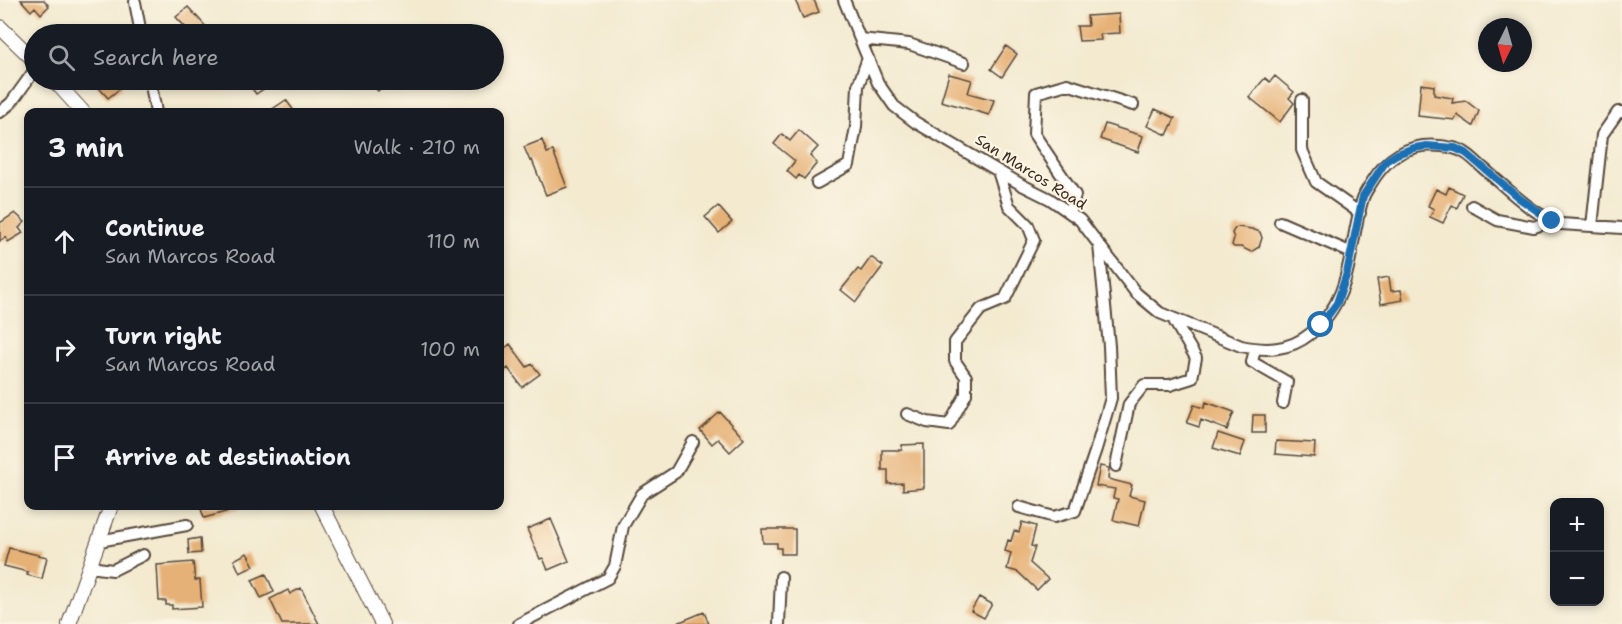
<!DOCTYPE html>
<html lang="en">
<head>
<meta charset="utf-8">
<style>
	:root { --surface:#171b24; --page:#20242c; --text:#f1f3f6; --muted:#9ea1a6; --line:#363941 }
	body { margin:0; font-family:"Shantell Sans",sans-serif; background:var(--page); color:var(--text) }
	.controls { position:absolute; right:18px; bottom:18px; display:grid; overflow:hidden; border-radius:12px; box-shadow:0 3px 9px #0003 }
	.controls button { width:54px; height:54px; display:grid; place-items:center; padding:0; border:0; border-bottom:2px solid var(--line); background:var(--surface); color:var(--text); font:30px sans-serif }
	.compass { position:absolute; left:1478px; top:18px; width:54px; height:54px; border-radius:50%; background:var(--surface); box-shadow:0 3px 9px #0003; rotate:185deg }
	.stop { position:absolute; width:18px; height:18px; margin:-14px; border:4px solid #1f6fb2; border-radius:50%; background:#fff }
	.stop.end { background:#1f6fb2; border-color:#fff; box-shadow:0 2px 6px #0008 }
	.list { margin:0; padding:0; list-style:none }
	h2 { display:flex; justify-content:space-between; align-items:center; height:78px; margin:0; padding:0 24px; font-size:26px }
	h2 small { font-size:20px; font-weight:400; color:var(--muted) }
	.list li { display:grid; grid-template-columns:39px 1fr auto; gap:18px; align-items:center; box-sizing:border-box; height:108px; padding:0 24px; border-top:2px solid var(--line) }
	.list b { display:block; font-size:22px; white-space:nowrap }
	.list p { margin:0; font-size:20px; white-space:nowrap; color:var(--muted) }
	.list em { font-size:20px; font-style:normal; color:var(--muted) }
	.icon { flex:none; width:33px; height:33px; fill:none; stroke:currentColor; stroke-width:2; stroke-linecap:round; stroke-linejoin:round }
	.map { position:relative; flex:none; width:1622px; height:624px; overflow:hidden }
	.search { position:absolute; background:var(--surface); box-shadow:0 3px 9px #0003; left:24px; top:24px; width:480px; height:66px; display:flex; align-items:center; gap:15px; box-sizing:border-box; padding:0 21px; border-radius:33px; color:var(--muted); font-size:22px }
	.panel { position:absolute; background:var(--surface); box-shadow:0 3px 9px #0003; left:24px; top:108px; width:480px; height:402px; border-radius:12px }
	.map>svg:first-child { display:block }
	.building { fill:#e6b176 }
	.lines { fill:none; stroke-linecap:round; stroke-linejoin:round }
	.minor-casing { stroke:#574739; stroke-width:14 }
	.tertiary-casing { stroke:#574739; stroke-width:16 }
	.minor { stroke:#fff; stroke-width:10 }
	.tertiary { stroke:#fff; stroke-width:14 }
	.route { stroke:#1f6fb2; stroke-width:8 }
	.labels { text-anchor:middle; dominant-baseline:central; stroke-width:4.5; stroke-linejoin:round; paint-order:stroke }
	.street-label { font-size:15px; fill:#3b2a1e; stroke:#fcf5e5 }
</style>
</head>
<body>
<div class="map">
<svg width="1622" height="624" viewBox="0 0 1622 624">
	<rect width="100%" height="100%" fill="#fcf5e5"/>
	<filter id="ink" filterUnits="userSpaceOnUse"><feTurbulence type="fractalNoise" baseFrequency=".0167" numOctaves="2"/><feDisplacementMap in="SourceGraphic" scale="12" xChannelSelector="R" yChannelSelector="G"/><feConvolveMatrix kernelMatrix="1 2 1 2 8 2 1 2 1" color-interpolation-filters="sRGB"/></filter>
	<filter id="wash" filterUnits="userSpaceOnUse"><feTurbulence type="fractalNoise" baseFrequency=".008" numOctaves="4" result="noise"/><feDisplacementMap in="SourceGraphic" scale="24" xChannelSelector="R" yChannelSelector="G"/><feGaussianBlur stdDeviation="1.35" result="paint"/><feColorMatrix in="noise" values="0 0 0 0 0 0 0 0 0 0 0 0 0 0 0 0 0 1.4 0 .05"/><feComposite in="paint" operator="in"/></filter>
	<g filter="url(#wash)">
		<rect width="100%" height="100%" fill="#f3ead0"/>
		<g id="blocks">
			<path class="building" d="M21 0H44L49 6 41 14 35 7 31 11Z
				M795 0H814L819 12 803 18Z
				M188 7 200 20 212 34H182L187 29 176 17Z
				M1119 14 1120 33 1100 34 1101 40 1079 41 1077 26H1088L1087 16Z
				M1006 46 1017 54 1002 77 991 69Z
				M949 74 972 80 968 93 994 100 989 115 941 101Z
				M1275 76 1294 92 1289 98 1294 103 1280 122 1249 97 1265 78 1270 82Z
				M92 80H115L122 87 108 98Z
				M246 80H277L256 94Z
				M366 80H388L378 91Z
				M1421 84 1434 86V95L1453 98 1452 103 1466 101 1479 111 1473 126 1457 115 1455 120 1418 116Z
				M286 100 295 112H268Z
				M1155 109 1175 118 1167 135 1147 126Z
				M1105 124 1143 136 1138 152 1100 139Z
				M799 130 818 147 810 156 817 163 804 179 799 175 796 179 787 171 795 161 774 144 782 134 790 141Z
				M542 140 547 153 553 151 567 187 546 195 532 160 530 161 524 147Z
				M1449 187 1463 194 1457 208 1452 205 1443 223 1430 217 1434 209 1428 206 1436 189 1446 194Z
				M718 206 732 222 719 233 705 217Z
				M15 213 25 222 19 228 23 233 8 242 6 237 0 241V223Z
				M1238 227 1252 229 1260 232 1262 238 1259 247 1251 252 1241 247H1234L1232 245 1234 238 1232 233 1235 228Z
				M871 257 883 266 856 302 841 290 858 269 861 271Z
				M1389 277 1391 291 1401 290 1403 300 1381 304 1377 279Z
				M510 344 527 367 532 364 540 374 522 387 508 368 500 374V352Z
				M1206 402 1234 412 1227 430 1201 420 1199 427 1187 423 1194 405 1204 408Z
				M720 412 744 439 730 452 718 439 712 444 700 430Z
				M1253 415H1265V433H1252Z
				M1218 433 1245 442 1240 456 1213 448Z
				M1276 441 1315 443 1314 457 1275 454Z
				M924 444V488L903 490V483L888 484V470H882V450H902V445Z
				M1100 466 1109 468 1108 479 1132 485 1129 496 1145 500 1139 526 1113 520 1118 499 1113 498 1115 489 1096 486Z
				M200 506H240V508L204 518Z
				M551 519 569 561 548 570 543 558 540 559 527 529Z
				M1022 522 1036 526 1031 546 1035 547 1030 563 1048 579 1037 590 1018 572 1007 569 1011 553 1005 551 1008 540 1011 541 1014 531 1019 532Z
				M762 529H795V554H781V548H777V543H763Z
				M200 538 201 553 189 554 188 540Z
				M9 548 47 557 42 579 27 575 28 572 4 566Z
				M247 553 254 566 240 573 234 560Z
				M193 562 195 580H200L202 607 172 609V605H166V601H159L157 565Z
				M266 574 274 592 261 598 252 580Z
				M301 588 319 624H282L270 599 288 590 290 594Z
				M979 597 992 604 984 618 971 611Z
				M704 612 709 624H675Z"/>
		</g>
	</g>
	<g filter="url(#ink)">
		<use href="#blocks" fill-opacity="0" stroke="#574739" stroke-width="1.5"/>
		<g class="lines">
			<defs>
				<path id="minor" d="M844 0 878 83 894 106 915 122 1022 185 1050 199 1080 220 1136 293 1160 313 1241 346C1265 351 1289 351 1310 334 1355 298 1347 248 1363 198 1365 192 1369 187 1372 182 1391 151 1417 140 1453 148 1465 150 1474 160 1483 168 1507 188 1531 214 1561 224L1622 228
					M135 2 141 34
					M860 39 909 44 964 63
					M150 80 156 112
					M1302 100V150L1316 182 1360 213
					M0 112 11 103 34 71
					M817 183 849 165 856 127 858 86 868 58
					M1472 206 1497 220 1534 227 1552 221
					M1070 213 1075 195 1034 134 1036 93 1067 84 1133 105
					M1280 222 1352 253
					M1592 226 1602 135 1618 112H1622
					M1255 349 1252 362 1287 382 1283 403
					M907 414 927 422 949 425 966 394V377L955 361V342L981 309 1005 299 1034 240 1028 225 1009 206 998 171
					M1116 466 1129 404 1144 385H1170L1192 378 1196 358 1173 319
					M1019 507 1054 517 1075 511 1096 449 1111 398 1109 346 1099 245
					M99 541 187 525
					M89 567 113 570 143 555
					M519 624 608 578 615 566 623 526 642 494 676 472 693 442
					M779 624 781 577"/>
				<path id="tertiary" d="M0 27 34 60
					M54 80 83 112
					M322 506 382 624
					M69 624 111 506"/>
			</defs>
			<use href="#minor" class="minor-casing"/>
			<use href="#tertiary" class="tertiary-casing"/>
			<use href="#minor" class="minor"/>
			<use href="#tertiary" class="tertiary"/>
		</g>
	</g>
	<g class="lines" filter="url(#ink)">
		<path class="route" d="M1321 325 1337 303 1347 273 1363 196 1386 161 1397 154 1414 148 1427 146 1455 148 1466 153 1519 198 1552 221"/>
	</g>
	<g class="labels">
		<g class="street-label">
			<text transform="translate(1031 172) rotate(32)">San Marcos Road</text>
		</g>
	</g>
</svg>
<div class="controls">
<button>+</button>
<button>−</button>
</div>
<svg class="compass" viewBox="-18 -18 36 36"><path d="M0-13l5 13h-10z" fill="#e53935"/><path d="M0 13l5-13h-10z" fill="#9ea1a6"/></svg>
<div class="stop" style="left:1321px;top:325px"></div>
<div class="stop end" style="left:1552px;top:221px"></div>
<div class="search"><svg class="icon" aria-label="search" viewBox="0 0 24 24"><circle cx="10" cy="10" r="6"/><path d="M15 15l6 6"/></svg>Search here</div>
<section class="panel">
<h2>3 min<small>Walk · 210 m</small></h2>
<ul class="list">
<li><svg class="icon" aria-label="ahead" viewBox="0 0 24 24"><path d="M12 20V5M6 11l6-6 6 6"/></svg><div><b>Continue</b><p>San Marcos Road</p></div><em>110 m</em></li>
<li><svg class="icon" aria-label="right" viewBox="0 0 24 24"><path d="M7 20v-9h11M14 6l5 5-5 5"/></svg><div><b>Turn right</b><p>San Marcos Road</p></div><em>100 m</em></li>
<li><svg class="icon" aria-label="arrive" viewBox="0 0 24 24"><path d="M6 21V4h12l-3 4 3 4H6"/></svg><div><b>Arrive at destination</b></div></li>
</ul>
</section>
</div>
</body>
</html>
